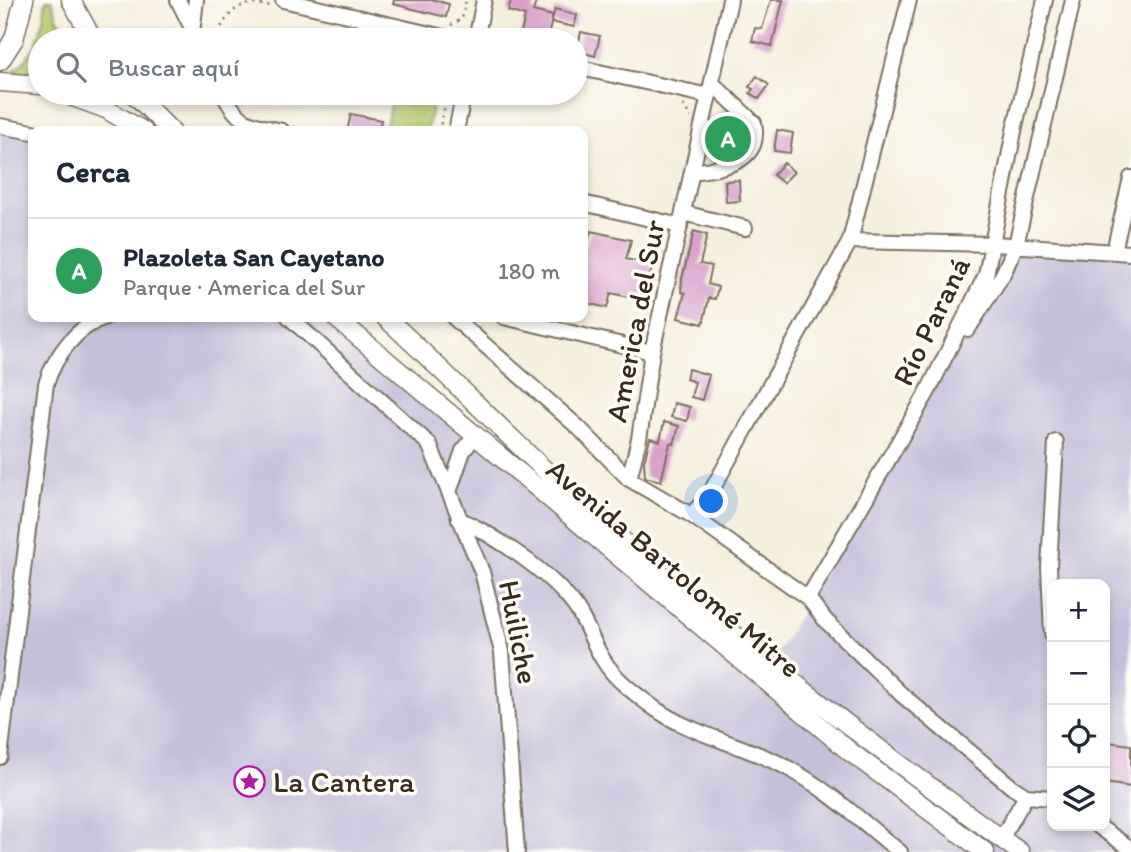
<!DOCTYPE html>
<html lang="es">
<head>
<meta charset="utf-8">
<style>
	:root { --surface:#fff; --page:#f6f6f7; --text:#1f2937; --muted:#747a83; --line:#e0e1e3; --accent:#2563eb }
	body { margin:0; font-family:Itim,sans-serif; background:var(--page); color:var(--text) }
	.controls { position:absolute; right:21px; bottom:21px; display:grid; overflow:hidden; border-radius:14px; box-shadow:0 4px 10px #0003 }
	.controls button { width:63px; height:63px; display:grid; place-items:center; padding:0; border:0; border-bottom:2px solid var(--line); background:var(--surface); color:var(--text); font:35px sans-serif }
	.you { position:absolute; left:712px; top:502px; width:24px; height:24px; margin:-18px; border:5px solid #fff; border-radius:50%; background:#1a73e8; box-shadow:0 0 0 10px #1a73e833 }
	.badge { display:grid; place-items:center; width:46px; height:46px; border-radius:50%; background:var(--accent); color:#fff; font-size:23px; font-weight:700 }
	.pin { position:absolute; translate:-50% -50%; border:4px solid #fff; box-shadow:0 2px 7px #0006 }
	.list { margin:0; padding:0; list-style:none }
	h2 { display:flex; justify-content:space-between; align-items:center; height:91px; margin:0; padding:0 28px; font-size:30px }
	h2 small { font-size:23px; font-weight:400; color:var(--muted) }
	.list li { display:grid; grid-template-columns:46px 1fr auto; gap:21px; align-items:center; box-sizing:border-box; height:105px; padding:0 28px; border-top:2px solid var(--line) }
	.list b { display:block; font-size:26px; white-space:nowrap }
	.list p { margin:0; font-size:23px; white-space:nowrap; color:var(--muted) }
	.list em { font-size:23px; font-style:normal; color:var(--muted) }
	.icon { flex:none; width:38px; height:38px; fill:none; stroke:currentColor; stroke-width:2; stroke-linecap:round; stroke-linejoin:round }
	.map { position:relative; flex:none; width:1131px; height:852px; overflow:hidden }
	.search { position:absolute; background:var(--surface); box-shadow:0 4px 10px #0003; left:28px; top:28px; width:560px; height:77px; display:flex; align-items:center; gap:18px; box-sizing:border-box; padding:0 24px; border-radius:38px; color:var(--muted); font-size:26px }
	.panel { position:absolute; background:var(--surface); box-shadow:0 4px 10px #0003; left:28px; top:126px; width:560px; height:196px; border-radius:14px }
	.map>svg:first-child { display:block }
	.industrial { fill:#c5c0da; fill-rule:evenodd }
	.green { fill:#b4c76b; stroke:#787844; stroke-width:2 }
	.building { fill:#d9a0cc }
	.lines { fill:none; stroke-linecap:round; stroke-linejoin:round }
	.minor-casing { stroke:#7c6f61; stroke-width:18 }
	.major-casing { stroke:#7c6f61; stroke-width:21 }
	.path { stroke:#7c6f61; stroke-width:2.5; stroke-dasharray:2 5; stroke-linecap:butt }
	.minor { stroke:#fff; stroke-width:14 }
	.major { stroke:#fff; stroke-width:18 }
	.labels { text-anchor:middle; dominant-baseline:central; stroke-width:7; stroke-linejoin:round; paint-order:stroke }
	.street-label { font-size:30px; fill:#3b2a1e; stroke:#fdfcf7 }
	.poi-label { font-size:30px; fill:#3b2a1e; stroke:#fdfcf7; text-anchor:start }
</style>
</head>
<body>
<div class="map">
<svg width="1131" height="852" viewBox="0 0 1131 852">
	<rect width="100%" height="100%" fill="#fdfcf7"/>
	<filter id="ink" filterUnits="userSpaceOnUse"><feTurbulence type="fractalNoise" baseFrequency=".0143" numOctaves="2"/><feDisplacementMap in="SourceGraphic" scale="14" xChannelSelector="R" yChannelSelector="G"/><feConvolveMatrix kernelMatrix="1 2 1 2 8 2 1 2 1" color-interpolation-filters="sRGB"/></filter>
	<filter id="wash" filterUnits="userSpaceOnUse"><feTurbulence type="fractalNoise" baseFrequency=".00686" numOctaves="4" result="noise"/><feDisplacementMap in="SourceGraphic" scale="28" xChannelSelector="R" yChannelSelector="G"/><feGaussianBlur stdDeviation="1.57" result="paint"/><feColorMatrix in="noise" values="0 0 0 0 0 0 0 0 0 0 0 0 0 0 0 0 0 1.4 0 .05"/><feComposite in="paint" operator="in"/></filter>
	<g filter="url(#wash)">
		<rect width="100%" height="100%" fill="#f5efdd"/>
		<path class="industrial" d="M20 122 33 132V317H335L763 678 927 393 995 244 1131 253V852H0V129ZM1052 584H1105V826H1052Z"/>
		<path class="green" d="M46 0H52L57 17 72 40H40V76L12 72C37 54 43 30 46 0Z
			M393 93H435L427 131H385Z
			M732 111 743 118 745 134 739 156C725 161 719 155 712 144 714 128 713 113 732 111Z"/>
		<g id="blocks">
			<path class="building" d="M394 0H434L449 4 446 17 393 4Z
				M511 0 536 2 533 11 553 16 547 40 520 37 525 16 508 11Z
				M771 0H783L772 46 752 41 755 28 762 29Z
				M555 9 577 15 574 27 551 22Z
				M581 32 600 36 595 56 577 51Z
				M757 76 769 85 759 99 750 93 753 89 749 87Z
				M351 114 381 120 379 131H347Z
				M777 130 793 133 790 153 774 151Z
				M784 163 794 172 783 183 773 175Z
				M739 180 740 201 726 202 725 181Z
				M591 231 631 240 626 259 653 265 642 300 611 293 607 308 583 302V245L587 246Z
				M694 231 707 235 700 264 712 266 708 284 718 287 715 299 709 298 703 324 678 318 685 293 681 292 682 279Z
				M688 369 709 375 702 400 691 397 695 382 686 379Z
				M674 403 690 407 687 421 671 417Z
				M664 422 679 426 674 444 670 443 661 481 645 477 644 462 650 438 660 441Z
				M1109 742 1131 745V787L1105 783Z"/>
		</g>
	</g>
	<g filter="url(#ink)">
		<use href="#blocks" fill-opacity="0" stroke="#7c6f61" stroke-width="2"/>
		<g class="lines">
			<defs>
				<path id="minor" d="M178 0 198 40
					M283 0 456 40
					M193 25 196 0
					M476 40 484 0
					M576 67 709 96
					M223 93C239 125 250 124 282 131
					M0 126 33 132
					M456 131 464 93
					M692 172C722 168 762 163 754 123L712 83
					M583 203 680 226
					M683 213 745 228
					M850 241 995 244 1131 253
					M1114 251 1131 178
					M289 317 429 444 449 492
					M453 317 579 428 629 479 691 515 808 598 826 621 902 695 1012 787 1026 796 1052 798
					M504 317 652 352
					M968 329 1003 274 1016 245 1073 0
					M476 435 463 451 449 492 482 572 502 652 517 852
					M629 479 639 439 652 352 730 0
					M691 515 708 497 850 241 909 0
					M459 519C496 536 549 572 574 605 587 622 592 643 604 661 615 679 633 692 650 705 688 734 738 743 780 764 825 786 862 822 900 852
					M808 598 927 393 986 275 1015 126 1045 0
					M1052 634 1049 567 1056 442
					M0 757 46 384C55 356 76 327 105 317
					M1098 826 1131 849
					M1001 839 1026 796"/>
				<path id="major" d="M71 0 93 40
					M0 61 14 39 24 0
					M0 82 40 85
					M62 93 106 109 143 131
					M133 93 171 131
					M335 317 849 751 985 852
					M385 317C455 381 521 450 592 514 728 634 872 747 1020 852"/>
			</defs>
			<use href="#minor" class="minor-casing"/>
			<use href="#major" class="major-casing"/>
			<path class="path" d="M451 25 462 19 466 0
				M490 30 504 40
				M222 40 219 31C232 7 243 0 271 6
				M683 105 691 117
				M293 127 312 131
				M439 131 448 93
				M650 234 661 246"/>
			<use href="#minor" class="minor"/>
			<use href="#major" class="major"/>
		</g>
	</g>
	<defs>
		<symbol id="sight-ring" viewBox="-11 -11 22 22"><circle r="9.5" fill="#fdfcf7" stroke="#b5179e" stroke-width="1.5"/><path d="M0-6L1.8-2.2L6-1.7L2.9 1.2L3.7 5.4L0 3.3L-3.7 5.4L-2.9 1.2L-6-1.7L-1.8-2.2Z" fill="#b5179e"/></symbol>
	</defs>
	<g fill-rule="evenodd">
		<use href="#sight-ring" x="232" y="764" width="35" height="35"/>
	</g>
	<g class="labels">
		<g class="street-label">
			<text transform="translate(635 321) rotate(-79)">America del Sur</text>
			<text transform="translate(931 321) rotate(-64)">Río Paraná</text>
			<text transform="translate(674 568) rotate(40)">Avenida Bartolomé Mitre</text>
			<text transform="translate(519 632) rotate(79)">Huiliche</text>
		</g>
		<g class="poi-label">
			<text x="273" y="781">La Cantera</text>
		</g>
	</g>
</svg>
<div class="controls">
<button>+</button>
<button>−</button>
<button><svg class="icon" aria-label="locate" viewBox="0 0 24 24"><circle cx="12" cy="12" r="6"/><path d="M12 2v4M12 18v4M2 12h4M18 12h4"/></svg></button>
<button><svg class="icon" aria-label="layers" viewBox="0 0 24 24"><path d="M12 4l9 5-9 5-9-5zM3 14l9 5 9-5"/></svg></button>
</div>
<div class="you"></div>
<div class="pin badge" style="left:728px;top:139px;background:#2e9e5b">A</div>
<div class="search"><svg class="icon" aria-label="search" viewBox="0 0 24 24"><circle cx="10" cy="10" r="6"/><path d="M15 15l6 6"/></svg>Buscar aquí</div>
<section class="panel">
<h2>Cerca<small></small></h2>
<ul class="list">
<li><span class="badge" style="background:#2e9e5b">A</span><div><b>Plazoleta San Cayetano</b><p>Parque · America del Sur</p></div><em>180 m</em></li>
</ul>
</section>
</div>
</body>
</html>
